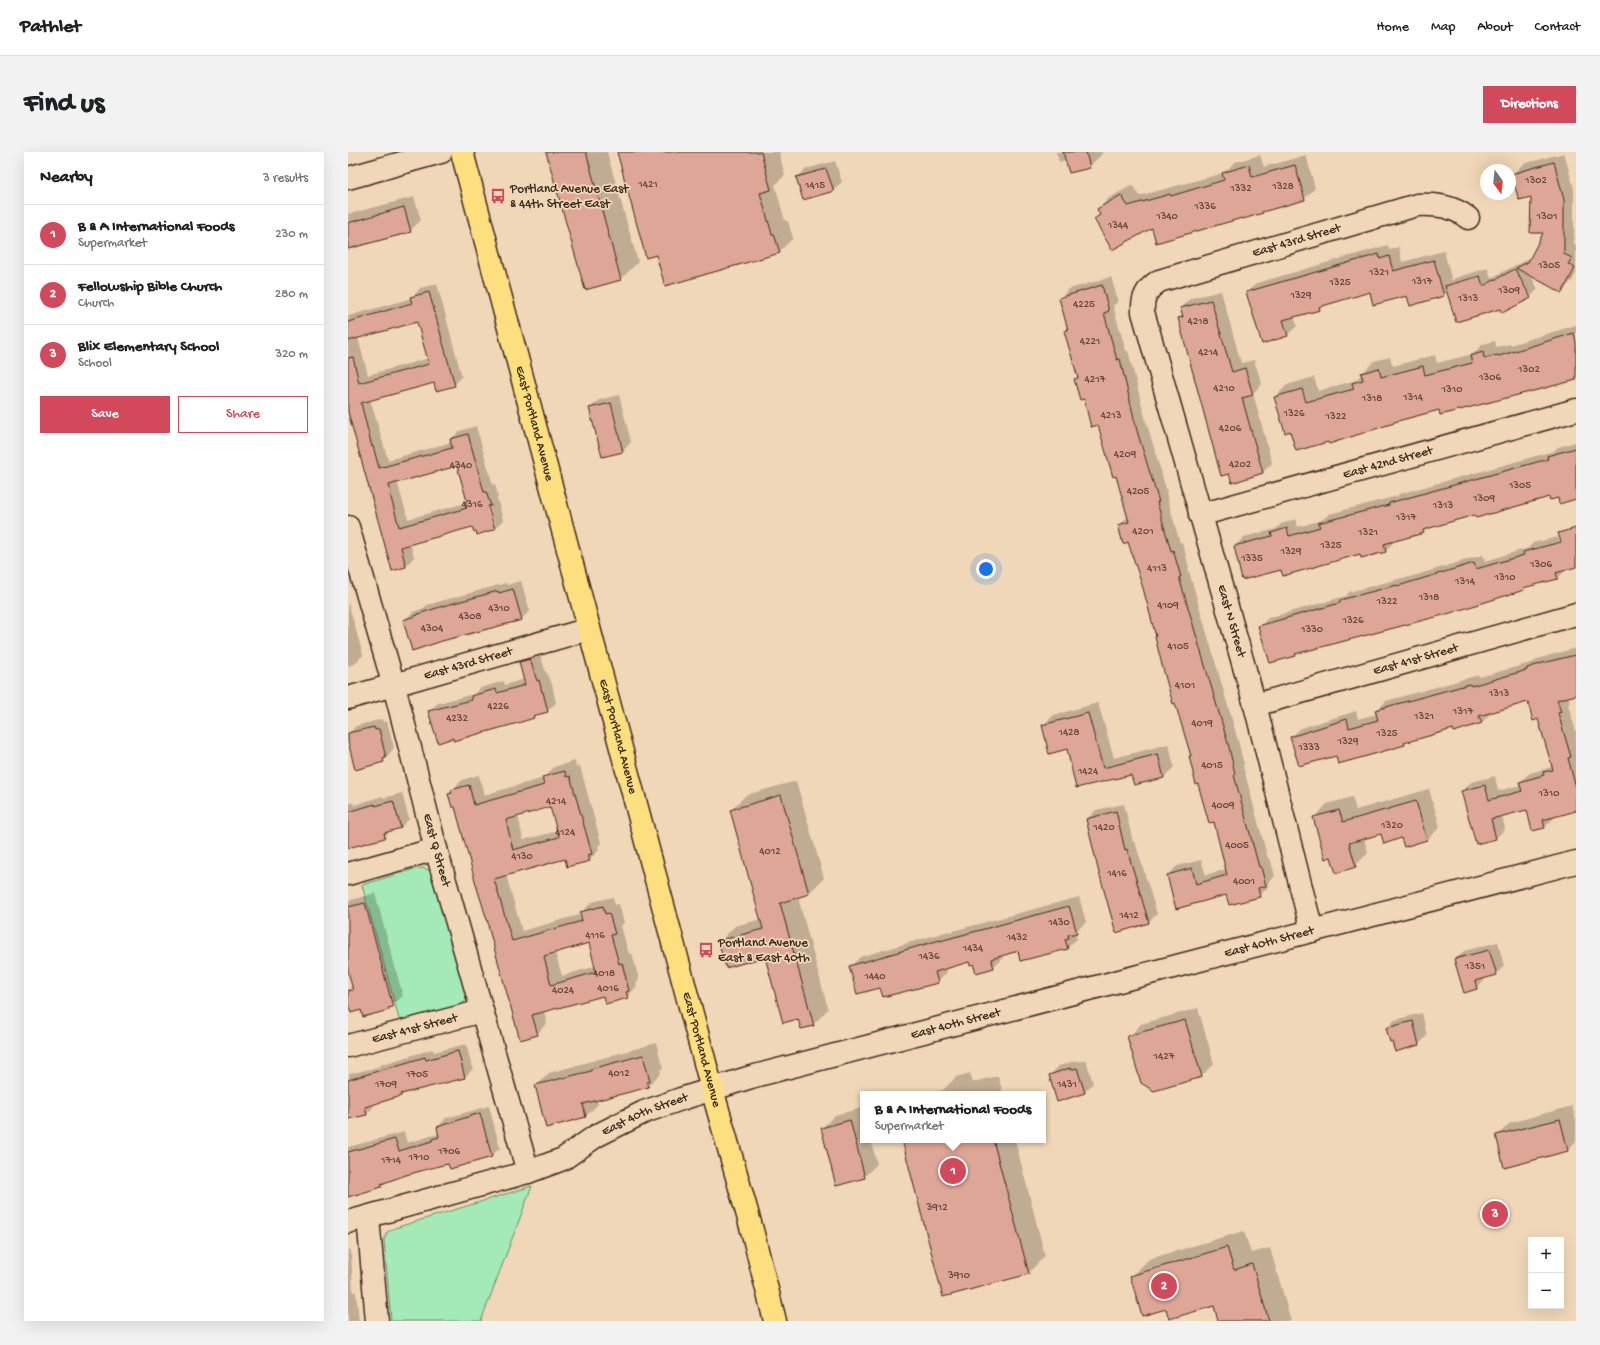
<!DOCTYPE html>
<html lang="en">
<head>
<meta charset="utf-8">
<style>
	:root { --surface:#fff; --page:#f2f2f2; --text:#202124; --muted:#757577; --line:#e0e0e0; --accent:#d1495b }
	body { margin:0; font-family:"Gochi Hand",sans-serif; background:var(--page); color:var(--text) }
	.controls { position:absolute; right:12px; bottom:12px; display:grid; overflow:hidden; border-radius:0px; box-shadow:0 4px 16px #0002 }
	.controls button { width:36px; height:36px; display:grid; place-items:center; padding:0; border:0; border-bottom:1px solid var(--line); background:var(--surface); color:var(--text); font:20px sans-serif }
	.compass { position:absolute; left:1132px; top:12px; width:36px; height:36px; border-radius:50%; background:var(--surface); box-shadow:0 4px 16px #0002; rotate:165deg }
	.you { position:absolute; left:638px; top:417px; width:14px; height:14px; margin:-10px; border:3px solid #fff; border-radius:50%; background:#1a73e8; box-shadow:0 0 0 6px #1a73e833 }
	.badge { display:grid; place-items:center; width:26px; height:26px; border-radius:50%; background:var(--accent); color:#fff; font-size:13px; font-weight:700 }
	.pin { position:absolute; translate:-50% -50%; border:2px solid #fff; box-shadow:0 1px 4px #0006 }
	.popup { position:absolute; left:512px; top:939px; width:186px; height:52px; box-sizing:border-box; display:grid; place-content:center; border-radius:0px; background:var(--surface); filter:drop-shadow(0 1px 3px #0005); font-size:13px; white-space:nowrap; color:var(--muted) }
	.popup b { font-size:15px; color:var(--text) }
	.popup::after { content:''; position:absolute; left:50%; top:100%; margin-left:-8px; border:8px solid transparent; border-top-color:var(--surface) }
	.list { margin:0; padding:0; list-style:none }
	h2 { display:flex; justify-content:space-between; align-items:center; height:52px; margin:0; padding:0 16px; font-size:17px }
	h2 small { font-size:13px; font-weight:400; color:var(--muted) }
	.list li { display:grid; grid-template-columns:26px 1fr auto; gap:12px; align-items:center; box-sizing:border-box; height:60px; padding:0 16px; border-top:1px solid var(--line) }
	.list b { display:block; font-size:15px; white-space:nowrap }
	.list p { margin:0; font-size:13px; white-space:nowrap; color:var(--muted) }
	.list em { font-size:13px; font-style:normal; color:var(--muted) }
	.actions { display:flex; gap:8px; padding:12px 16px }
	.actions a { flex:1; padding:9px 0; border:1px solid var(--accent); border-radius:0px; text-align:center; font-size:14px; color:var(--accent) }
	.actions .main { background:var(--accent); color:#fff }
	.map { position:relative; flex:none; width:1228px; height:1169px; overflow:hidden; border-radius:0px }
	header { display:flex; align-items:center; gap:24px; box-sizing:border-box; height:56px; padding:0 20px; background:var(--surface); border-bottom:1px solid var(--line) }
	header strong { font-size:19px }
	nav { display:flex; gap:22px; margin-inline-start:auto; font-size:14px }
	.intro { display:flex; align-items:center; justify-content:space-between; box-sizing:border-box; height:96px; padding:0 24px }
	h1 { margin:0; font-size:28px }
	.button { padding:10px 18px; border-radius:0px; background:var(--accent); color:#fff; font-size:14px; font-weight:700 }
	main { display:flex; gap:24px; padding:0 24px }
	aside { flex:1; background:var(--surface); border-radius:0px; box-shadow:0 4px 16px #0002 }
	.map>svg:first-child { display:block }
	.green { fill:#a3eab7; stroke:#6f8a6a }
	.shadow { fill:#0003; fill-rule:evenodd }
	.building { fill:#dea697; stroke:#3b2a1e; fill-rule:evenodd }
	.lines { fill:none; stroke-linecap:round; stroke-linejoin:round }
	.minor-casing { stroke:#3b2a1e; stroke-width:25 }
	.major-casing { stroke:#3b2a1e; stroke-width:25 }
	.minor { stroke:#f0d7b8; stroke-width:22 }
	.major { stroke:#fedf80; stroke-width:22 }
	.labels { text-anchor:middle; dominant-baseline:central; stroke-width:3.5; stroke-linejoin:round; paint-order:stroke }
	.number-label { font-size:11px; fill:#64493c }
	.poi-label { font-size:13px; fill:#3b2a1e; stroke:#f0d7b8; text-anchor:start }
	.street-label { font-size:13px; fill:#3b2a1e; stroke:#f0d7b8 }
</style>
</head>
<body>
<header>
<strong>Pathlet</strong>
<nav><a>Home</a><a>Map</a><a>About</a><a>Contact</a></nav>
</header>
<div class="intro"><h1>Find us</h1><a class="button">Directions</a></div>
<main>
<aside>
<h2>Nearby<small>3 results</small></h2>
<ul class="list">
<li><span class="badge">1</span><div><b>B &amp; A International Foods</b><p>Supermarket</p></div><em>230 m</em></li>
<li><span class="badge">2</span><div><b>Fellowship Bible Church</b><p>Church</p></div><em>280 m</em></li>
<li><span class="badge">3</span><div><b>Blix Elementary School</b><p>School</p></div><em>320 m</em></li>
</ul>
<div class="actions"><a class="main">Save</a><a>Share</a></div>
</aside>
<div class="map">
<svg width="1228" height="1169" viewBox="0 0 1228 1169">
	<rect width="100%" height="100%" fill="#f0d7b8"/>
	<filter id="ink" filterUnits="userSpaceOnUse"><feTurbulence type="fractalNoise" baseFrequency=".025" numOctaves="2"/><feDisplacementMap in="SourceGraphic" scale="8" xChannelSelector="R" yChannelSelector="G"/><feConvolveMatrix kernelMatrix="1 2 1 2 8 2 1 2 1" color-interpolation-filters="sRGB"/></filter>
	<g filter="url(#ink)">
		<path class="green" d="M76 716 82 719 87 726 120 843 115 852 107 857 53 874 14 733 66 717Z
			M184 1034 133 1169H43L36 1088 39 1080 47 1076Z"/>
		<path class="shadow" d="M199 0H259L290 110 273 127 237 137Z
			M270 0H434L431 1 437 23 427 33 437 69H440L445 86 431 100 309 102Z
			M708 0H754V2L741 15 718 8 711 10Z
			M1216 1 1226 37V92L1228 93V121L1224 129 1213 139 1183 124 1190 137 1182 145 1099 139 1096 143 1062 152 1060 143 1023 139 976 152 971 157 946 164 949 174 939 183 899 140 909 131 1040 93 1041 98 1051 95 1054 110 1096 99 1104 129 1107 126 1140 116 1143 126 1176 109 1184 104 1197 80 1184 44 1165 22 1175 12Z
			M912 3 916 15 958 3 967 36 956 47 917 58 914 60 895 64 804 75 747 67 753 62 750 57 761 46 785 33 791 44 876 21 887 10Z
			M487 9 494 30 485 38 449 26 458 17Z
			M66 45 73 68 62 79 0 96V62Z
			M763 125 770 149 765 154 778 199H780L798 269 819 340 818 341 832 391 834 390 841 415 840 416 889 585 896 612 895 614 920 707 922 706 927 724 920 731V735L911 744 879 742 820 723 829 714 853 708 858 723 879 717 867 669 842 605 843 603 796 436 781 389 771 374 780 364 769 323 750 272 727 227 731 224 717 179 721 176 712 146 721 137Z
			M89 132 114 225 106 233 87 229 22 247 40 308 104 290 103 287 112 279 128 274 145 333 147 332 150 344 149 346 155 368 147 376 125 374 62 391 66 405 58 414 45 417 0 256V164L64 146 72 136ZM70 169 81 206 20 223 10 186ZM110 312 120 348 118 351 60 367 50 333V329ZM140 349 147 372H145L138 350Z
			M873 139 893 211 906 208 914 232 905 241 924 311 915 320 884 329 831 166 835 162 833 156 843 146Z
			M1228 173V227L1092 257 981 288 943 278 927 245 939 233 966 225 970 239 1008 228 1026 209 1042 205 1045 214 1087 203 1089 211 1125 202 1135 192 1147 189 1148 195 1162 192V193Z
			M271 243 283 290 275 299 242 256 251 248Z
			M1228 290V341L1212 339 1080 375 1075 380 1047 388 1038 399 1013 401 934 417 887 394 896 385 928 377 933 372 948 367 950 375 974 368 981 362 1049 344 1051 342 1206 299 1210 295Z
			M1210 385 1218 418 1210 426 1178 434 1175 437 949 500 947 503 912 474 920 466 998 444 1001 440 1058 425V426L1135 403 1137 409 1180 396 1185 391Z
			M173 429 182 459 173 467 56 468 65 460 76 456 79 453 158 431 159 433Z
			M0 450 15 503 6 512 0 514Z
			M1228 496V542L1220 544 1222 550 1220 552 1228 580V658L1206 664V666L1197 675 1185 678 1179 656 1154 663 1157 677 1148 686 1114 640 1123 630 1147 624 1150 639 1173 633 1172 630 1182 621 1201 616 1204 613 1190 566 1180 549 1142 560 1143 561 1133 571 1106 576 1060 588 1056 592 989 603 943 585 953 576 1008 559 1010 567 1029 562 1028 559 1038 549 1131 523 1132 525 1186 510 1189 507Z
			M191 499 198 521H199L204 532 208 551 199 559 189 562 185 565 105 585 81 559 90 551 126 542 132 536 156 529 157 533 177 527 172 510 181 502Z
			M750 551 766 606 821 592 826 615 816 625 784 622 729 635 720 596 695 573 706 563Z
			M34 567 35 570 39 569 46 596 35 609 0 585V582L8 574Z
			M227 609 228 616 232 614 253 691 250 694 251 698 241 708 218 706 158 723 174 779 234 762 233 761 244 750 265 745 267 753 271 752 276 771 273 774 281 802 284 801 291 828 288 831 289 834 279 845 256 842 196 859 199 871 189 882 141 774 107 653 101 642 114 628 131 623 136 643 196 626 206 615ZM203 654 210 679 175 688 170 663ZM241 790 248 814 214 824 207 800Z
			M448 629 476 726 461 741 450 745 480 857 465 873 450 866 418 804 372 789 387 774 414 767 383 658 398 643Z
			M1081 637 1092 675 1079 688 1054 685 1034 681 1016 686 1020 701 1007 714 984 704 967 665 979 652 1004 645 1008 658Z
			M54 641 61 667 53 675 43 678 36 685 0 694V652L5 650 6 653 35 644 36 646Z
			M776 652 785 690H787L809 762 801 770 768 779 739 667 748 658Z
			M27 741 55 844 40 857H13L0 848V838L5 833 0 815V749Z
			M731 745 738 770 727 780 729 787 719 796 671 798 654 803 655 806 645 815 622 808 598 816 599 820 590 830 533 835 502 815 512 805 601 779V780Z
			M1150 790 1156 814 1148 822 1136 826 1137 828 1128 836 1107 808 1116 799Z
			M850 856 866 912 853 924 781 885 793 872Z
			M1074 861 1079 884 1071 892 1039 876 1047 868Z
			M308 891 315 916 312 918 313 921 300 934 249 948 250 952 238 964 188 934 201 921Z
			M118 892 125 917 117 925 56 940 53 944 27 951V953L19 962 1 966 0 961 1 922 30 915 32 913 85 897 86 900Z
			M730 908V910L738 908 745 931 737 940 710 948 702 923 711 914Z
			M622 921 625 930 650 924 655 942H579L595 938 608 925Z
			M141 954 152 996 143 1004 91 1013 40 1029 34 1034 0 1044V995L56 980 59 991 90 982V975L98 966Z
			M1224 954 1228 968V989L1220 998 1149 984 1162 971Z
			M514 956 515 988H523L529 1012 516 1025 474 976 487 963Z
			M555 988H667L697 1104 680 1121Z
			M896 1079 903 1101 922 1096 943 1169H871L866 1152 819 1155 784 1124 801 1107Z
			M0 1098H3L5 1140H8L11 1169H0Z"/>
		<path class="building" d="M198 0H238L273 128 237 138Z
			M269 0H413L423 38 412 41 424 82H426L432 101 317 134 308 103 298 106Z
			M715 0H738L742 16 721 21Z
			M1206 10 1216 48V102L1224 106 1220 112 1227 116 1214 141 1168 116 1180 110 1195 81H1182L1183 45 1171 48 1163 22Z
			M901 13 904 25 947 13 957 48 914 60 915 61 895 67 894 66 808 91 804 76 764 98 746 67 752 63 749 57 773 43 780 54 822 42 823 44 876 28 874 21Z
			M478 17 486 39 455 48 448 25Z
			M56 55 63 80 0 97V71Z
			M1031 102 1032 107 1041 104 1045 119 1086 108 1096 144 1062 154 1059 144 1025 153 1022 140 971 155 972 158 935 168 940 184 914 192 898 140Z
			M1167 117 1183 146 1154 161 1152 157 1108 170 1097 134 1132 124 1135 134Z
			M754 133 761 159 756 161 769 208 772 207 789 279 811 350H809L823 399 825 398 833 425H831L881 595 887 622 886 623 911 715H913L918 734 910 736 912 745 881 753 878 743 828 757 819 723 844 716 848 732 879 723 866 670 861 671 850 632 848 633 841 604H843L827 551 825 552 814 513 807 485H808L795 436 780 390 775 392 770 373 781 370 768 324 765 325 750 273 743 275 736 247 732 248 726 227 730 226 716 179 720 178 711 146Z
			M81 140 107 234 88 239 86 231 13 251 24 295 25 294 31 316 104 296 102 287 120 282 136 340H138L143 354H140L147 377 129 383 128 379 126 380 124 375 53 395 58 415 44 419 0 260V206L5 205 11 231 81 212 69 170 0 189V170L64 151 62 145ZM109 314 119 349 117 350 119 356 51 375 42 342 43 341 41 333Z
			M863 148 884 220 897 216 905 243 894 246 915 321 884 331 881 322 873 324 830 166 835 165 832 156Z
			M1226 181 1228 190V228L1092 263 1091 258 1046 270V271L981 292 980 290 948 299 942 279 937 281 926 245 954 237 958 250 1006 237 1004 231 1015 228 1013 221 1031 216 1033 225 1075 214 1077 223 1124 211 1122 204 1135 200 1136 206 1150 203 1151 204Z
			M263 251 275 300 254 305 241 256Z
			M1228 296V347L1211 352 1210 346 1202 348 1201 345 1128 366 1126 363 1075 378 1076 381 1036 392 1038 400 1013 406 1012 402 935 424 933 418 894 428 886 394 924 384 923 381 939 376 941 384 972 375 970 371 1041 353V351L1200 307 1199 304Z
			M1228 376V415L1208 421 1210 427 1175 436 1176 438 1099 462 947 502 948 504 922 511 910 474 992 451V448L1049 433 1050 434 1126 411 1128 417 1176 403 1175 400 1213 390 1210 381Z
			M165 437 174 468 94 489 64 499 55 468 70 463V462L95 454 150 439 151 441Z
			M1228 503V543L1209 548 1213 560 1210 561 1223 605 1220 606 1228 636V659L1195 668 1197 676 1184 679 1179 658 1143 667 1148 687 1128 692 1113 639 1137 633 1141 648 1174 639 1171 630 1196 623 1195 620 1205 618 1190 567 1185 569 1180 550 1131 564 1134 571 1106 580 1105 577 1056 591 1057 593 1019 604 990 612 988 604 951 614 942 585 999 567 1001 576 1030 568 1027 558 1122 532 1123 534 1179 518V516L1198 510Z
			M182 507 189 529 191 528 194 540H195L200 560 185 564 186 566 170 571 105 589V586L90 591 80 559 124 548 123 544 148 537 149 541 177 533 171 510Z
			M740 561 755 616 810 602 816 626 786 633 783 623 728 636 719 597 701 602 694 573Z
			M26 575 27 578 31 577 38 606 35 607 36 610 7 618 0 589V581Z
			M217 619 218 625 222 624 244 702 240 703 242 709 219 715 217 707 146 727 164 789 234 769 232 760 255 754 257 762 261 761 267 782 263 783 271 812 274 811 281 839 278 840 280 846 257 852 255 844 184 863 190 883 172 888 140 774H141L129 736 107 655H104L100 642 104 641 103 638 121 633 126 653 196 633 194 625ZM202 655 211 685 165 698 158 668ZM241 791 248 820 203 833 196 804Z
			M433 643 461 742 432 751 466 874 453 877 450 867 435 871 417 805 378 816 370 789 415 777 382 658Z
			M45 649 53 676 36 681 37 686 0 696V660L27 652V654Z
			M1068 649 1079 688 1056 695 1053 686 1036 692 1033 682 1001 691 1008 715 988 721 983 705 977 707 965 665 991 658 995 670Z
			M768 659 777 698 779 697 801 771 768 781 750 717 738 667Z
			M17 751 45 855 40 856 41 858 15 865 13 858 3 861 0 851V839L5 838 0 819V755Z
			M721 754 729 781 720 783 721 786 717 787 720 797 672 809 670 799 643 807 646 816 628 821 625 812 622 813 621 810 587 820 590 831 535 845 532 836 509 842 501 814 592 788V789Z
			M1141 798 1149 823 1127 829 1129 837 1116 841 1106 807Z
			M837 868 854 925 806 939 793 931 779 884Z
			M1065 869 1071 893 1047 900 1044 890H1042L1038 876Z
			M110 899 117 926 53 942V944L17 955 19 963 0 967V928L77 905 78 908Z
			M295 903 302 930H299L301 935 235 952 238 965 198 976 187 933 243 919V917Z
			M722 916V918L729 916 737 941 709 950 701 923Z
			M132 961 144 1005 102 1017 100 1012 91 1014 58 1023 33 1032 34 1035 0 1045V1000L47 987 51 999 84 989V987L91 985 89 975Z
			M1212 967 1220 999 1156 1016 1148 983Z
			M502 968 517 1026 488 1034 473 976Z
			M554 988H645L681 1122 595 1145Z
			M879 1095 886 1118 904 1112 921 1169H870L866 1154 821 1167 818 1157 794 1164 782 1124Z"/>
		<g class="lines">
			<defs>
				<g id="minor">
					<path d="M0 26 93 0"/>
					<path id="s1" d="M852 363 1228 258"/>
					<path id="s2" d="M0 375 46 534 88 697 180 1020"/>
					<path id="s3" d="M0 546 241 477"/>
					<path id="s4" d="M907 553 1228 462"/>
					<path d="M0 722 88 697"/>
					<path id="s5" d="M964 779 907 553 795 160C794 145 799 137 811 129L1069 53C1088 52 1105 54 1120 66"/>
					<path id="s6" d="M0 894 134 859"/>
					<path d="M20 1065 29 1169"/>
					<path id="s7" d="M0 1070 180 1020 215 1007 248 984 296 960 333 947 403 925 1228 710"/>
				</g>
				<g id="major">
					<path id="s8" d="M114 0 364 937 404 1078 427 1169"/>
				</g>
			</defs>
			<use href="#minor" class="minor-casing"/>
			<use href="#major" class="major-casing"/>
			<use href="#minor" class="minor"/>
			<use href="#major" class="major"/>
		</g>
	</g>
	<defs>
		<symbol id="bus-bare" viewBox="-9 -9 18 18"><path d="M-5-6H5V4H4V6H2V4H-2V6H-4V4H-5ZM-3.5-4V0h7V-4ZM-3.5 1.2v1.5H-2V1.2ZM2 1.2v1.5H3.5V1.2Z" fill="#d1495b" stroke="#f0d7b8" stroke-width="2.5" paint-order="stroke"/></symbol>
	</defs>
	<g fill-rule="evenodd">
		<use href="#bus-bare" x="139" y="33" width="22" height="22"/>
		<use href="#bus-bare" x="347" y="787" width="22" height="22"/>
	</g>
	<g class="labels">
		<g class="number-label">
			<text x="1188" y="29">1302</text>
			<text x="300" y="33">1421</text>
			<text x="467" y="34">1415</text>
			<text x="935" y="35">1328</text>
			<text x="893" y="37">1332</text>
			<text x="857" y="55">1336</text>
			<text x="819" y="65">1340</text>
			<text x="1199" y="65">1301</text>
			<text x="770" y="74">1344</text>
			<text x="1201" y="114">1305</text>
			<text x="1031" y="121">1321</text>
			<text x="1074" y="130">1317</text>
			<text x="992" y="131">1325</text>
			<text x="1161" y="139">1309</text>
			<text x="953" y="144">1329</text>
			<text x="1120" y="147">1313</text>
			<text x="736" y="153">4225</text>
			<text x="850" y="170">4218</text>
			<text x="742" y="190">4221</text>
			<text x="860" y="201">4214</text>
			<text x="1181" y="218">1302</text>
			<text x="1142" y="226">1306</text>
			<text x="747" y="228">4217</text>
			<text x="876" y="237">4210</text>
			<text x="1104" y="238">1310</text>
			<text x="1065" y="246">1314</text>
			<text x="1024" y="247">1318</text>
			<text x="946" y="262">1326</text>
			<text x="763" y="264">4213</text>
			<text x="988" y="265">1322</text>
			<text x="882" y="277">4206</text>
			<text x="777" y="303">4209</text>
			<text x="892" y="313">4202</text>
			<text x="113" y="314">4340</text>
			<text x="1172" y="334">1305</text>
			<text x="790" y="340">4205</text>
			<text x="1136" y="347">1309</text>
			<text x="124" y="353">4316</text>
			<text x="1095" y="354">1313</text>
			<text x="1058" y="366">1317</text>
			<text x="795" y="380">4201</text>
			<text x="1020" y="381">1321</text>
			<text x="983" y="394">1325</text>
			<text x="943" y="400">1329</text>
			<text x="904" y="407">1335</text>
			<text x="1193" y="413">1306</text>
			<text x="809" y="417">4113</text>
			<text x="1157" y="426">1310</text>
			<text x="1117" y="430">1314</text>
			<text x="1081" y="446">1318</text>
			<text x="1039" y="450">1322</text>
			<text x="820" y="454">4109</text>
			<text x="151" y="457">4310</text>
			<text x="122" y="465">4308</text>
			<text x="1005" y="469">1326</text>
			<text x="84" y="477">4304</text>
			<text x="964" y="478">1330</text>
			<text x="830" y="495">4105</text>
			<text x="837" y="534">4101</text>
			<text x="1151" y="542">1313</text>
			<text x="150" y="555">4226</text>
			<text x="1115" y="560">1317</text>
			<text x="1076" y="565">1321</text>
			<text x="109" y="567">4232</text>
			<text x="854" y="572">4019</text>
			<text x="721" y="581">1428</text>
			<text x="1039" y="582">1325</text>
			<text x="1000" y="590">1329</text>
			<text x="961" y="596">1333</text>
			<text x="864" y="614">4015</text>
			<text x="740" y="620">1424</text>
			<text x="1201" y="642">1310</text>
			<text x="208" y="650">4214</text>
			<text x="875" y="654">4009</text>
			<text x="1044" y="674">1320</text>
			<text x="756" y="676">1420</text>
			<text x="217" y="681">4124</text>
			<text x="889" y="694">4005</text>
			<text x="422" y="700">4012</text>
			<text x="174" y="705">4130</text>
			<text x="769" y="722">1416</text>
			<text x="896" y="730">4001</text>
			<text x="781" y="764">1412</text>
			<text x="711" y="771">1430</text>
			<text x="247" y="784">4116</text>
			<text x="669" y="786">1432</text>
			<text x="625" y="797">1434</text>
			<text x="581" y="805">1436</text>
			<text x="1127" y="815">1351</text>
			<text x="256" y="822">4018</text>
			<text x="527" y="825">1440</text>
			<text x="260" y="837">4016</text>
			<text x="215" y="839">4024</text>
			<text x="816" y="905">1427</text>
			<text x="271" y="922">4012</text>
			<text x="69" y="923">1705</text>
			<text x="38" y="933">1709</text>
			<text x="719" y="933">1431</text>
			<text x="101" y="1000">1706</text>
			<text x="71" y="1006">1710</text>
			<text x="43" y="1009">1714</text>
			<text x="589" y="1056">3912</text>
			<text x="611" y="1124">3910</text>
		</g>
		<g class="poi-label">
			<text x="162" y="37">Portland Avenue East<tspan x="162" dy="15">&amp; 44th Street East</tspan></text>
			<text x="370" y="791">Portland Avenue<tspan x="370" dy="15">East &amp; East 40th</tspan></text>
		</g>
		<g class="street-label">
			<text stroke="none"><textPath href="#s5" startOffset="822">East 43rd Street</textPath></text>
			<text stroke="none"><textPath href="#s8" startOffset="281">East Portland Avenue</textPath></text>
			<text stroke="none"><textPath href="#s1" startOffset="195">East 42nd Street</textPath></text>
			<text transform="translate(883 469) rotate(74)">East N Street</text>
			<text stroke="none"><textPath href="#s4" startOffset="167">East 41st Street</textPath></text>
			<text stroke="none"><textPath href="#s3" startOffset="125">East 43rd Street</textPath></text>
			<text stroke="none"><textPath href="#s8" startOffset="605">East Portland Avenue</textPath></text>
			<text stroke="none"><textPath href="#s2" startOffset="335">East Q Street</textPath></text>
			<text stroke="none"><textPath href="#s7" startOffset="966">East 40th Street</textPath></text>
			<text stroke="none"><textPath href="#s7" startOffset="642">East 40th Street</textPath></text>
			<text stroke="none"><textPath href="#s6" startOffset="69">East 41st Street</textPath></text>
			<text stroke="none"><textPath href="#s8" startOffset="929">East Portland Avenue</textPath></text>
			<text stroke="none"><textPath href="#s7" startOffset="318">East 40th Street</textPath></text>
		</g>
	</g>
</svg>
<div class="controls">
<button>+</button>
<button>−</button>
</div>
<svg class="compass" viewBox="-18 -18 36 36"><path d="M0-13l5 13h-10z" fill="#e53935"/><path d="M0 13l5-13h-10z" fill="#757577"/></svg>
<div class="you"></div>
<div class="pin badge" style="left:605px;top:1019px">1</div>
<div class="popup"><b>B &amp; A International Foods</b>Supermarket</div>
<div class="pin badge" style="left:816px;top:1134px">2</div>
<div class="pin badge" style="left:1147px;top:1062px">3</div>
</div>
</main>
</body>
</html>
